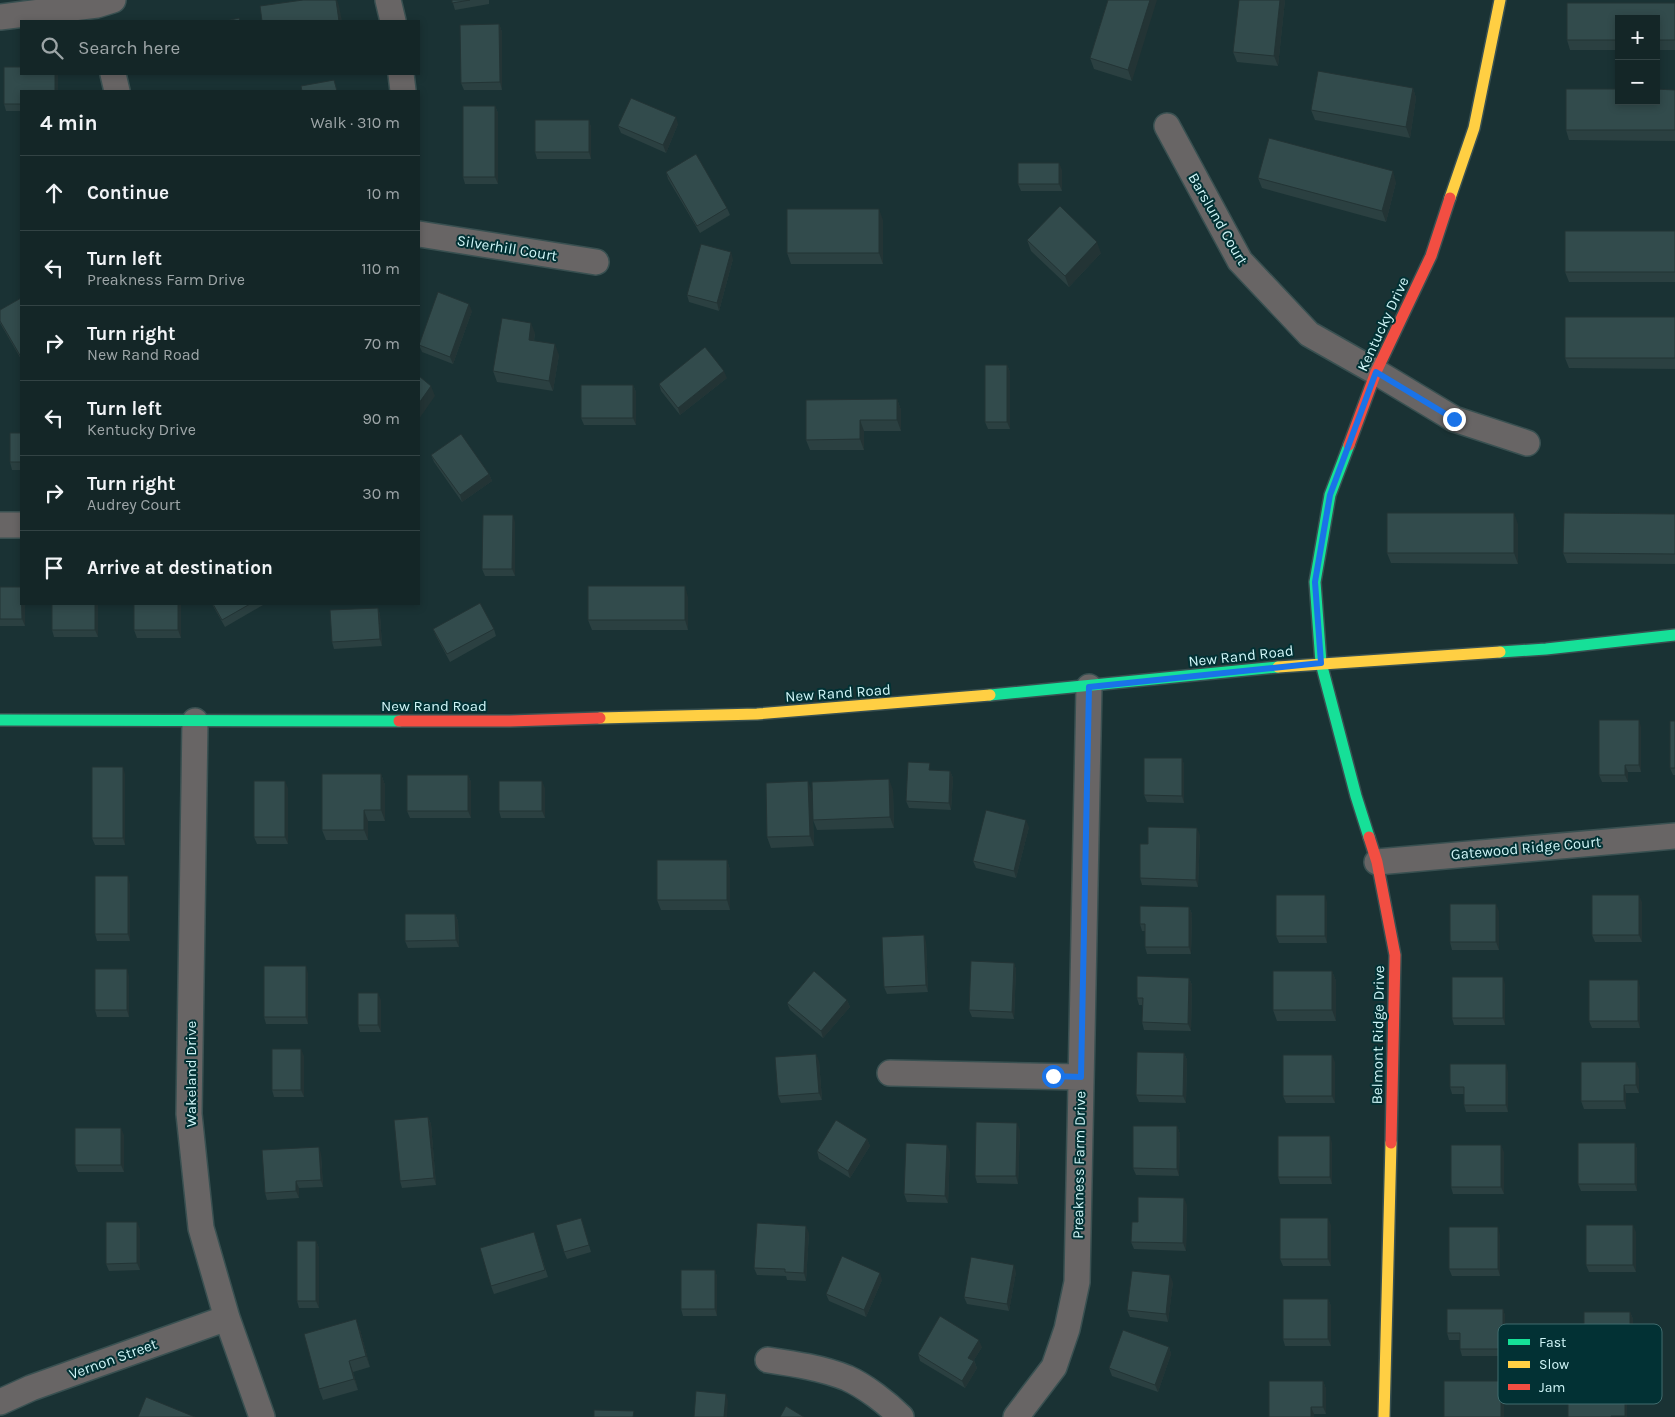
<!DOCTYPE html>
<html lang="en">
<head>
<meta charset="utf-8">
<style>
	:root { --surface:#142627; --page:#213233; --text:#f1f3f6; --muted:#9da5a7; --line:#334344 }
	body { margin:0; font-family:Karla,sans-serif; background:var(--page); color:var(--text) }
	.controls { position:absolute; right:15px; top:15px; display:grid; overflow:hidden; border-radius:0px; box-shadow:0 2px 8px #0003 }
	.controls button { width:45px; height:45px; display:grid; place-items:center; padding:0; border:0; border-bottom:1px solid var(--line); background:var(--surface); color:var(--text); font:25px sans-serif }
	.stop { position:absolute; width:15px; height:15px; margin:-11px; border:4px solid #1a73e8; border-radius:50%; background:#fff }
	.stop.end { background:#1a73e8; border-color:#fff; box-shadow:0 1px 5px #0008 }
	.list { margin:0; padding:0; list-style:none }
	h2 { display:flex; justify-content:space-between; align-items:center; height:65px; margin:0; padding:0 20px; font-size:21px }
	h2 small { font-size:16px; font-weight:400; color:var(--muted) }
	.list li { display:grid; grid-template-columns:32px 1fr auto; gap:15px; align-items:center; box-sizing:border-box; height:75px; padding:0 20px; border-top:1px solid var(--line) }
	.list b { display:block; font-size:19px; white-space:nowrap }
	.list p { margin:0; font-size:16px; white-space:nowrap; color:var(--muted) }
	.list em { font-size:16px; font-style:normal; color:var(--muted) }
	.icon { flex:none; width:28px; height:28px; fill:none; stroke:currentColor; stroke-width:2; stroke-linecap:round; stroke-linejoin:round }
	.map { position:relative; flex:none; width:1675px; height:1417px; overflow:hidden }
	.search { position:absolute; background:var(--surface); box-shadow:0 2px 8px #0003; left:20px; top:20px; width:400px; height:55px; display:flex; align-items:center; gap:12px; box-sizing:border-box; padding:0 18px; border-radius:0px; color:var(--muted); font-size:19px }
	.panel { position:absolute; background:var(--surface); box-shadow:0 2px 8px #0003; left:20px; top:90px; width:400px; height:515px; border-radius:0px }
	.map>svg:first-child { display:block }
	.lines { fill:none; stroke-linecap:round; stroke-linejoin:round }
	.street-casing { stroke:#395051; stroke-width:28 }
	.fast-casing { stroke:#395051; stroke-width:14 }
	.slow-casing { stroke:#395051; stroke-width:14 }
	.jam-casing { stroke:#395051; stroke-width:14 }
	.street { stroke:#686565; stroke-width:25 }
	.fast { stroke:#16e098; stroke-width:11 }
	.slow { stroke:#ffcf43; stroke-width:11 }
	.jam { stroke:#f24e42; stroke-width:11 }
	.wall { fill:#2b4041 }
	.shaded-wall { fill:#233435 }
	.building { fill:#324b4c; stroke:#233435 }
	.route { stroke:#1a73e8; stroke-width:6 }
	.labels { text-anchor:middle; dominant-baseline:central; stroke-width:4; stroke-linejoin:round; paint-order:stroke }
	.street-label { font-size:15px; fill:#cff5f7; stroke:#023134 }
	.key { fill:#023134; stroke:#406c6e; stroke-width:1 }
	.key-label { font-size:14px; fill:#cff5f7 }
</style>
</head>
<body>
<div class="map">
<svg width="1675" height="1417" viewBox="0 0 1675 1417">
	<rect width="100%" height="100%" fill="#1a3234"/>
	<g class="lines">
		<defs>
			<path id="street" d="M388 0 393 21
				M0 17 97 5 113 0
				M113 74 117 91
				M401 74 403 91
				M1167 126 1240 261 1309 334 1376 372 1454 419 1527 443
				M419 234 596 262
				M0 525H21
				M195 721 189 1114 201 1228 227 1318 262 1417
				M1377 862 1675 836
				M890 1073 1081 1077
				M768 1360C795 1364 822 1368 847 1378 865 1386 887 1403 901 1417
				M0 1402 31 1388 227 1318
				M1016 1417 1054 1367 1067 1329 1077 1282 1089 687"/>
			<path id="fast" d="M1349 445 1330 495 1315 582 1321 663 1356 796 1369 837
				M1500 652 1546 649 1675 635
				M990 695 1278 667
				M0 720 399 721"/>
			<path id="slow" d="M1450 198 1474 128 1500 0
				M1278 667 1500 652
				M600 718 757 714 990 695
				M1384 1417 1391 1143"/>
			<path id="jam" d="M1349 445 1376 372 1431 256 1450 198
				M399 721H510L600 718
				M1369 837 1377 862 1395 955 1391 1143"/>
		</defs>
		<use href="#street" class="street-casing"/>
		<use href="#fast" class="fast-casing"/>
		<use href="#slow" class="slow-casing"/>
		<use href="#jam" class="jam-casing"/>
		<use href="#street" class="street"/>
		<use href="#fast" class="fast"/>
		<use href="#slow" class="slow"/>
		<use href="#jam" class="jam"/>
	</g>
	<path class="wall" d="M452 0H489V4L455 10Z
		M1108 0 1132 81 1094 69 1090 58Z
		M1285 0 1278 66 1237 62 1233 52Z
		M1567 3H1675V50H1656V19H1619V50H1570L1567 40Z
		M499 24 502 32V90H464L461 83Z
		M4 67H21V74H58V91H21V111H6L4 104Z
		M1413 88 1416 98 1410 138 1315 120 1311 110Z
		M1675 90V141L1569 140 1566 130Z
		M495 106 498 113V184H465L463 177Z
		M589 120 591 128V159H537L535 152Z
		M678 124 666 153 621 133 618 126Z
		M1062 170V191H1021L1018 184Z
		M666 172 727 208 730 215 700 233 668 179Z
		M1258 178 1396 182 1386 222 1262 188Z
		M883 220V264H791L787 253Z
		M1675 231V282H1569L1565 272Z
		M1027 240 1101 253 1069 287 1031 251Z
		M733 259 719 311 689 302 687 295Z
		M21 298V359L0 323V310Z
		M472 311 453 364 422 352 419 345Z
		M1675 317V369L1569 368 1565 358Z
		M535 333 534 341 559 355 553 391 497 382 493 371Z
		M1007 365 1010 372V429H988L985 422Z
		M727 378 680 415 661 391 659 384Z
		M633 385 636 392V425H584L581 418Z
		M897 399 901 410V431H864V450H810L806 440Z
		M21 433V470H12L10 462Z
		M431 455 489 474 492 481 462 502 434 462Z
		M1675 514V564L1567 563 1563 553Z
		M515 522V576H485L482 569Z
		M1518 524V564L1391 563 1387 553Z
		M0 587 25 604V626H0Z
		M688 597V630H592L588 620Z
		M98 604V637H54L52 630Z
		M181 604V638H137L134 630Z
		M212 604H263V605L225 627Z
		M378 608 380 615 382 646 334 649 332 642Z
		M433 629H494L496 636 450 662 436 636Z
		M1675 721V775H1673L1670 768Z
		M1641 727V772H1628V782H1602L1599 775Z
		M1182 758 1184 765V803L1147 802 1144 795Z
		M932 770 950 771 953 778 951 810 909 808 906 801Z
		M125 774V845H95L92 838Z
		M381 774 385 785V821H368V840H326L322 830Z
		M468 775 471 782V818H410L407 811Z
		M288 788V844H257L254 837Z
		M545 788V818H501L499 811Z
		M893 790 894 828 817 830 813 820Z
		M812 792 814 846 771 848 767 837Z
		M1029 827 1016 878 976 868 973 861Z
		M1200 835 1198 887 1142 885 1140 878 1148 844Z
		M727 860 730 870V910H661L657 900Z
		M130 884V941H97L95 934Z
		M1327 902V943H1279L1276 936Z
		M1642 902V942H1595L1592 935Z
		M1189 907 1192 914 1191 954H1147L1145 947V931H1142L1140 924Z
		M1499 911V950H1452L1450 942Z
		M455 914 458 921 459 947 408 948 405 941Z
		M926 942 928 992 887 994 884 987Z
		M1014 963 1016 970 1014 1019 972 1017 969 1010Z
		M1332 971 1336 981V1021H1277L1273 1010Z
		M308 973V1024H266L264 1017Z
		M129 976V1017H97L95 1010Z
		M1189 978 1192 985 1191 1031 1144 1030 1142 1022V1005H1139L1137 998Z
		M1505 984V1025H1454L1452 1018Z
		M1640 987V1028H1592L1589 1021Z
		M381 1000V1032H360L358 1025Z
		M847 1000 850 1007 823 1038 790 1010 787 1003Z
		M1184 1053 1187 1060 1186 1103 1139 1102 1136 1095Z
		M304 1056V1097H274L272 1090Z
		M819 1061 822 1100 781 1103 778 1096Z
		M1335 1062V1103H1286L1283 1096Z
		M1639 1069V1093H1626V1109H1584L1581 1101Z
		M1508 1072V1112H1466L1464 1105V1094H1452L1450 1087Z
		M428 1117 431 1124 436 1185 402 1188 400 1181Z
		M1177 1126 1180 1134 1179 1176 1136 1175 1133 1168Z
		M1020 1130 1018 1184 977 1183 975 1176Z
		M124 1135V1172H78L75 1165Z
		M867 1139 870 1146 850 1178 819 1159 817 1151Z
		M1332 1143V1184H1280L1278 1177Z
		M1635 1143 1637 1150V1191H1581L1578 1184Z
		M950 1152 948 1203 907 1202 904 1194Z
		M1504 1152V1194H1453L1451 1187Z
		M321 1154 323 1187 299 1188V1198L267 1200 265 1193Z
		M1187 1205 1186 1251 1134 1249 1131 1242 1138 1222Z
		M581 1218 591 1252 567 1259 564 1252Z
		M1331 1225V1266H1283L1280 1259Z
		M140 1229V1270L109 1271 106 1264Z
		M1636 1232V1272H1589L1586 1265Z
		M809 1233 806 1281 787 1280 786 1276 757 1275 754 1268Z
		M1500 1235V1276H1452L1449 1269Z
		M536 1239 548 1277 494 1294 491 1286Z
		M316 1241 319 1248V1308H299L297 1301Z
		M715 1270 717 1277V1316H683L681 1309Z
		M1016 1272 1009 1311 967 1304 964 1297Z
		M882 1280 866 1317 829 1301 826 1294Z
		M1173 1282 1168 1322 1130 1317 1127 1310Z
		M1328 1299 1331 1306V1346H1285L1283 1339Z
		M1503 1309 1505 1316V1356H1462L1460 1349V1340H1449L1447 1333Z
		M1630 1312 1633 1319V1359H1587L1584 1352Z
		M360 1330 370 1367 353 1372 358 1390 323 1400 319 1389Z
		M982 1347 974 1360 977 1368 965 1388 920 1361 918 1354Z
		M1169 1347 1171 1354 1158 1392 1112 1376 1109 1368Z
		M1323 1381 1326 1389V1414H1314V1417H1269Z"/>
	<path class="shaded-wall" d="M336 0H337L339 6 342 21H339Z
		M1150 0H1157L1132 81 1128 70Z
		M1280 0H1285L1278 66 1274 56Z
		M499 24 502 32V90L500 82Z
		M55 74H58V91H55Z
		M1413 88 1416 98 1410 138 1406 127Z
		M495 106 498 113V184L495 177Z
		M676 117 678 124 666 153 663 145Z
		M589 120 591 128V159L589 152Z
		M1059 163 1062 170V191L1059 184Z
		M1393 171 1396 182 1386 222 1382 211Z
		M879 209 883 220V264L879 253Z
		M1097 242 1101 253 1069 287 1065 276Z
		M731 252 733 259 719 311 717 303Z
		M469 304 472 311 453 364 450 357Z
		M531 323 535 333 532 350 529 340Z
		M555 344 559 355 553 391 549 381Z
		M1007 365 1010 372V429L1007 422Z
		M724 371 727 378 680 415 678 408Z
		M633 385 636 392V425L633 418Z
		M431 386 435 396 419 419V403Z
		M897 399 901 410V431L897 420Z
		M860 420 864 431V450L860 439Z
		M489 474 492 481 462 502 460 495Z
		M1514 513 1518 524V564L1514 553Z
		M513 515 515 522V576L512 569Z
		M685 586 688 597V630L685 620Z
		M22 604H25V626L22 619Z
		M95 604H98V637L95 630Z
		M178 604H181V638L178 630Z
		M378 608 380 615 382 646 380 639Z
		M1639 720 1641 727V772L1639 765Z
		M1182 758 1184 765V803L1182 796Z
		M1625 765 1628 772V782L1625 775Z
		M123 767 125 774V845L123 838Z
		M950 771 953 778 951 810 949 803Z
		M381 774 385 785V821L381 810Z
		M468 775 471 782V818L468 811Z
		M889 779 893 790 894 828 890 817Z
		M285 781 288 788V844L285 837Z
		M542 781 545 788V818L542 811Z
		M808 781 812 792 814 846 810 836Z
		M364 810 368 821V840L364 830Z
		M1026 820 1029 827 1016 878 1014 871Z
		M1197 828 1200 835 1198 887 1196 880Z
		M727 860 730 870V910L727 900Z
		M128 876 130 884V941L128 934Z
		M1325 895 1327 902V943L1325 936Z
		M1639 895 1642 902V942L1639 935Z
		M1496 904 1499 911V950L1496 942Z
		M1189 907 1192 914 1191 954 1189 947Z
		M455 914 458 921 459 947 456 940Z
		M924 935 926 942 928 992 926 985Z
		M1014 963 1016 970 1014 1019 1012 1012Z
		M306 966 308 973V1024L306 1017Z
		M127 969 129 976V1017L127 1010Z
		M1332 971 1336 981V1021L1332 1010Z
		M1503 977 1505 984V1025L1503 1018Z
		M1189 978 1192 985 1191 1031 1188 1024Z
		M1638 980 1640 987V1028L1638 1021Z
		M378 993 381 1000V1032L378 1025Z
		M847 1000 850 1007 823 1038 821 1031Z
		M301 1049 304 1056V1097L301 1090Z
		M1184 1053 1187 1060 1186 1103 1183 1096Z
		M816 1054 819 1061 822 1100 819 1093Z
		M1332 1055 1335 1062V1103L1332 1096Z
		M1636 1062 1639 1069V1093L1636 1085Z
		M1506 1064 1508 1072V1112L1506 1105Z
		M1624 1085 1626 1093V1109L1624 1101Z
		M428 1117 431 1124 436 1185 434 1178Z
		M1017 1123 1020 1130 1018 1184 1016 1176Z
		M1177 1126 1180 1134 1179 1176 1177 1169Z
		M121 1128 124 1135V1172L121 1165Z
		M1330 1136 1332 1143V1184L1330 1177Z
		M867 1139 870 1146 850 1178 848 1171Z
		M1635 1143 1637 1150V1191L1635 1184Z
		M947 1145 950 1152 948 1203 945 1196Z
		M1501 1145 1504 1152V1194L1501 1187Z
		M319 1147 321 1154 323 1187 321 1180Z
		M296 1181 299 1188V1198L296 1191Z
		M1184 1198 1187 1205 1186 1251 1183 1243Z
		M1328 1218 1331 1225V1266L1328 1259Z
		M137 1222 140 1229V1270L137 1263Z
		M1633 1225 1636 1232V1272L1633 1265Z
		M806 1226 809 1233 806 1281 804 1273Z
		M1498 1227 1500 1235V1276L1498 1269Z
		M316 1241 319 1248V1308L316 1301Z
		M1014 1265 1016 1272 1009 1311 1007 1304Z
		M715 1270 717 1277V1316L715 1309Z
		M880 1273 882 1280 866 1317 864 1310Z
		M1170 1275 1173 1282 1168 1322 1166 1314Z
		M1328 1299 1331 1306V1346L1328 1339Z
		M1503 1309 1505 1316V1356L1503 1349Z
		M1630 1312 1633 1319V1359L1630 1352Z
		M356 1319 360 1330 370 1367 366 1356Z
		M979 1340 982 1347 971 1365 968 1358Z
		M1169 1347 1171 1354 1158 1392 1155 1385Z
		M349 1361 353 1372 358 1390 354 1379Z
		M974 1361 977 1368 965 1388 962 1381Z
		M1323 1381 1326 1389V1414L1323 1407Z
		M1501 1381 1504 1389V1417H1501Z
		M1625 1393 1627 1400V1417H1625Z
		M726 1394 728 1401 727 1417H724Z
		M1311 1407 1314 1414V1417H1311Z"/>
	<path class="building" d="M303 0H336L339 21H262L260 6Z
		M452 0H470L452 3Z
		M1108 0H1150L1128 70 1090 58Z
		M1239 0H1280L1274 56 1233 52Z
		M1567 3H1675V40H1656V19H1619V40H1567Z
		M239 18 240 21H226Z
		M499 24 500 82 461 83 460 25Z
		M4 67H21V74H55V91H21V104H4Z
		M1318 71 1413 88 1406 127 1311 110Z
		M334 80 337 91H302L301 86Z
		M1566 89H1619V101H1656V89L1675 90V130H1566Z
		M631 98 676 117 663 145 618 126Z
		M463 106H495V177H463Z
		M535 120H589V152H535Z
		M1269 138 1393 171 1382 211 1258 178Z
		M696 154 727 208 697 226 666 172Z
		M1018 163H1059V184H1018Z
		M1060 206 1097 242 1065 276 1027 240Z
		M787 209H879V253H787Z
		M1565 231H1675V272H1565Z
		M701 244 731 252 717 303 687 295Z
		M438 292 469 304 450 357 419 345Z
		M21 298V357L0 321V310Z
		M1565 317H1675V358H1565Z
		M502 318 531 323 529 340 555 344 549 381 493 371Z
		M705 347 724 371 678 408 659 384Z
		M985 365H1007V422H985Z
		M419 376 431 386 419 403Z
		M581 385H633V418H581Z
		M897 399V420H860V439L806 440V400Z
		M10 433H21V462H10Z
		M461 434 489 474 460 495 431 455Z
		M1387 513H1514V553H1387Z
		M1564 513 1675 514V554L1563 553Z
		M483 515H513L512 569H482Z
		M588 586H685V620H588Z
		M0 587H21L22 619H0Z
		M480 603 494 629 447 654 433 629Z
		M52 604H95V630H52Z
		M134 604H178V630H134Z
		M213 604H250L222 620Z
		M378 608 380 639 332 642 330 610Z
		M1599 720H1639V765H1625V775H1599Z
		M1670 721H1675V768H1670Z
		M1144 758H1182V796L1144 795Z
		M908 762 930 763 929 770 950 771 949 803 906 801Z
		M92 767H123V838H92Z
		M322 774H381V810H364V830H322Z
		M407 775H468V811H407Z
		M889 779 890 817 813 820 812 782Z
		M254 781H285V837H254Z
		M499 781H542V811H499Z
		M808 781 810 836 767 837 766 783Z
		M986 810 1026 820 1014 871 973 861Z
		M1148 827 1197 828 1196 880 1140 878V844H1148Z
		M657 860H727V900H657Z
		M95 876H128V934H95Z
		M1276 895H1325V936H1276Z
		M1592 895H1639V935H1592Z
		M1450 904H1496V942H1450Z
		M1140 906 1189 907V947H1145V924H1140Z
		M405 914H455L456 940 405 941Z
		M924 935 926 985 884 987 882 937Z
		M971 961 1014 963 1012 1012 969 1010Z
		M264 966H306V1017H264Z
		M95 969H127V1010H95Z
		M814 971 847 1000 821 1031 787 1003Z
		M1273 971H1332V1010H1273Z
		M1137 976 1189 978 1188 1024 1142 1022 1143 998H1137Z
		M1452 977H1503V1018H1452Z
		M1589 980H1638V1021H1589Z
		M358 993H378V1025H358Z
		M272 1049H301V1090H272Z
		M1137 1052 1184 1053 1183 1096 1136 1095Z
		M816 1054 819 1093 778 1096 775 1057Z
		M1283 1055H1332V1096H1283Z
		M1581 1062H1636V1085H1624V1101H1581Z
		M1450 1064H1506V1105H1464V1087H1450Z
		M428 1117 434 1178 400 1181 394 1120Z
		M836 1120 867 1139 848 1171 817 1151Z
		M976 1122 1017 1123 1016 1176H975Z
		M1133 1126H1177V1169L1133 1168Z
		M75 1128H121V1165H75Z
		M1278 1136H1330V1177H1278Z
		M906 1143 947 1145 945 1196 904 1194Z
		M1578 1143H1635V1184H1578Z
		M1451 1145H1501V1187H1451Z
		M319 1147 321 1180 296 1181V1191L265 1193 262 1150Z
		M1138 1197 1184 1198 1183 1243 1131 1242 1132 1222H1138Z
		M581 1218 589 1245 564 1252 556 1225Z
		M1280 1218H1328V1259H1280Z
		M106 1222H137V1263L106 1264Z
		M757 1223 806 1226 804 1273 785 1272V1269L754 1268Z
		M1586 1225H1633V1265H1586Z
		M1449 1227H1498V1269H1449Z
		M534 1232 545 1270 491 1286 480 1248Z
		M297 1241H316V1301H297Z
		M842 1256 880 1273 864 1310 826 1294Z
		M971 1257 1014 1265 1007 1304 964 1297Z
		M681 1270H715V1309H681Z
		M1132 1271 1170 1275 1166 1314 1127 1310Z
		M1283 1299H1328V1339H1283Z
		M1447 1309H1503V1349H1460V1333H1447Z
		M1584 1312H1630V1352H1584Z
		M940 1316 979 1340 968 1358 974 1361 962 1381 918 1354Z
		M356 1319 366 1356 349 1361 354 1379 319 1389 304 1334Z
		M1123 1330 1169 1347 1155 1385 1109 1368Z
		M1269 1381H1323V1407H1311V1417H1269Z
		M1444 1381H1501V1417H1444Z
		M696 1391 726 1394 724 1417H694Z
		M1568 1393H1625V1416H1611V1417H1568Z
		M146 1397 195 1417H138Z
		M786 1406 804 1417H780Z
		M594 1410 634 1411 633 1417H594Z"/>
	<g class="lines">
		<path class="route" d="M1053 1076 1081 1077 1089 687 1321 663 1315 582 1330 495 1376 372 1454 419"/>
	</g>
	<g class="labels">
		<g class="street-label">
			<text transform="translate(1218 219) rotate(60)">Barslund Court</text>
			<text transform="translate(507 248) rotate(9)">Silverhill Court</text>
			<text transform="translate(1383 324) rotate(-65)">Kentucky Drive</text>
			<text transform="translate(1241 656) rotate(-6)">New Rand Road</text>
			<text transform="translate(838 693) rotate(-4)">New Rand Road</text>
			<text x="434" y="706">New Rand Road</text>
			<text transform="translate(1526 848) rotate(-5)">Gatewood Ridge Court</text>
			<text transform="translate(1378 1035) rotate(-89)">Belmont Ridge Drive</text>
			<text transform="translate(191 1074) rotate(-90)">Wakeland Drive</text>
			<text transform="translate(1079 1165) rotate(-89)">Preakness Farm Drive</text>
			<text transform="translate(113 1359) rotate(-20)">Vernon Street</text>
		</g>
	</g>
	<rect x="1498" y="1324" width="164" height="80" rx="8" class="key"/>
	<rect x="1508" y="1339" width="22" height="6" fill="#16e098"/>
	<rect x="1508" y="1361" width="22" height="7" fill="#ffcf43"/>
	<rect x="1508" y="1384" width="22" height="6" fill="#f24e42"/>
	<g class="key-label">
		<text x="1539" y="1347">Fast</text>
		<text x="1539" y="1369">Slow</text>
		<text x="1539" y="1392">Jam</text>
	</g>
</svg>
<div class="controls">
<button>+</button>
<button>−</button>
</div>
<div class="stop" style="left:1053px;top:1076px"></div>
<div class="stop end" style="left:1454px;top:419px"></div>
<div class="search"><svg class="icon" aria-label="search" viewBox="0 0 24 24"><circle cx="10" cy="10" r="6"/><path d="M15 15l6 6"/></svg>Search here</div>
<section class="panel">
<h2>4 min<small>Walk · 310 m</small></h2>
<ul class="list">
<li><svg class="icon" aria-label="ahead" viewBox="0 0 24 24"><path d="M12 20V5M6 11l6-6 6 6"/></svg><div><b>Continue</b></div><em>10 m</em></li>
<li><svg class="icon" aria-label="left" viewBox="0 0 24 24"><path d="M17 20v-9H6M10 6l-5 5 5 5"/></svg><div><b>Turn left</b><p>Preakness Farm Drive</p></div><em>110 m</em></li>
<li><svg class="icon" aria-label="right" viewBox="0 0 24 24"><path d="M7 20v-9h11M14 6l5 5-5 5"/></svg><div><b>Turn right</b><p>New Rand Road</p></div><em>70 m</em></li>
<li><svg class="icon" aria-label="left" viewBox="0 0 24 24"><path d="M17 20v-9H6M10 6l-5 5 5 5"/></svg><div><b>Turn left</b><p>Kentucky Drive</p></div><em>90 m</em></li>
<li><svg class="icon" aria-label="right" viewBox="0 0 24 24"><path d="M7 20v-9h11M14 6l5 5-5 5"/></svg><div><b>Turn right</b><p>Audrey Court</p></div><em>30 m</em></li>
<li><svg class="icon" aria-label="arrive" viewBox="0 0 24 24"><path d="M6 21V4h12l-3 4 3 4H6"/></svg><div><b>Arrive at destination</b></div></li>
</ul>
</section>
</div>
</body>
</html>
